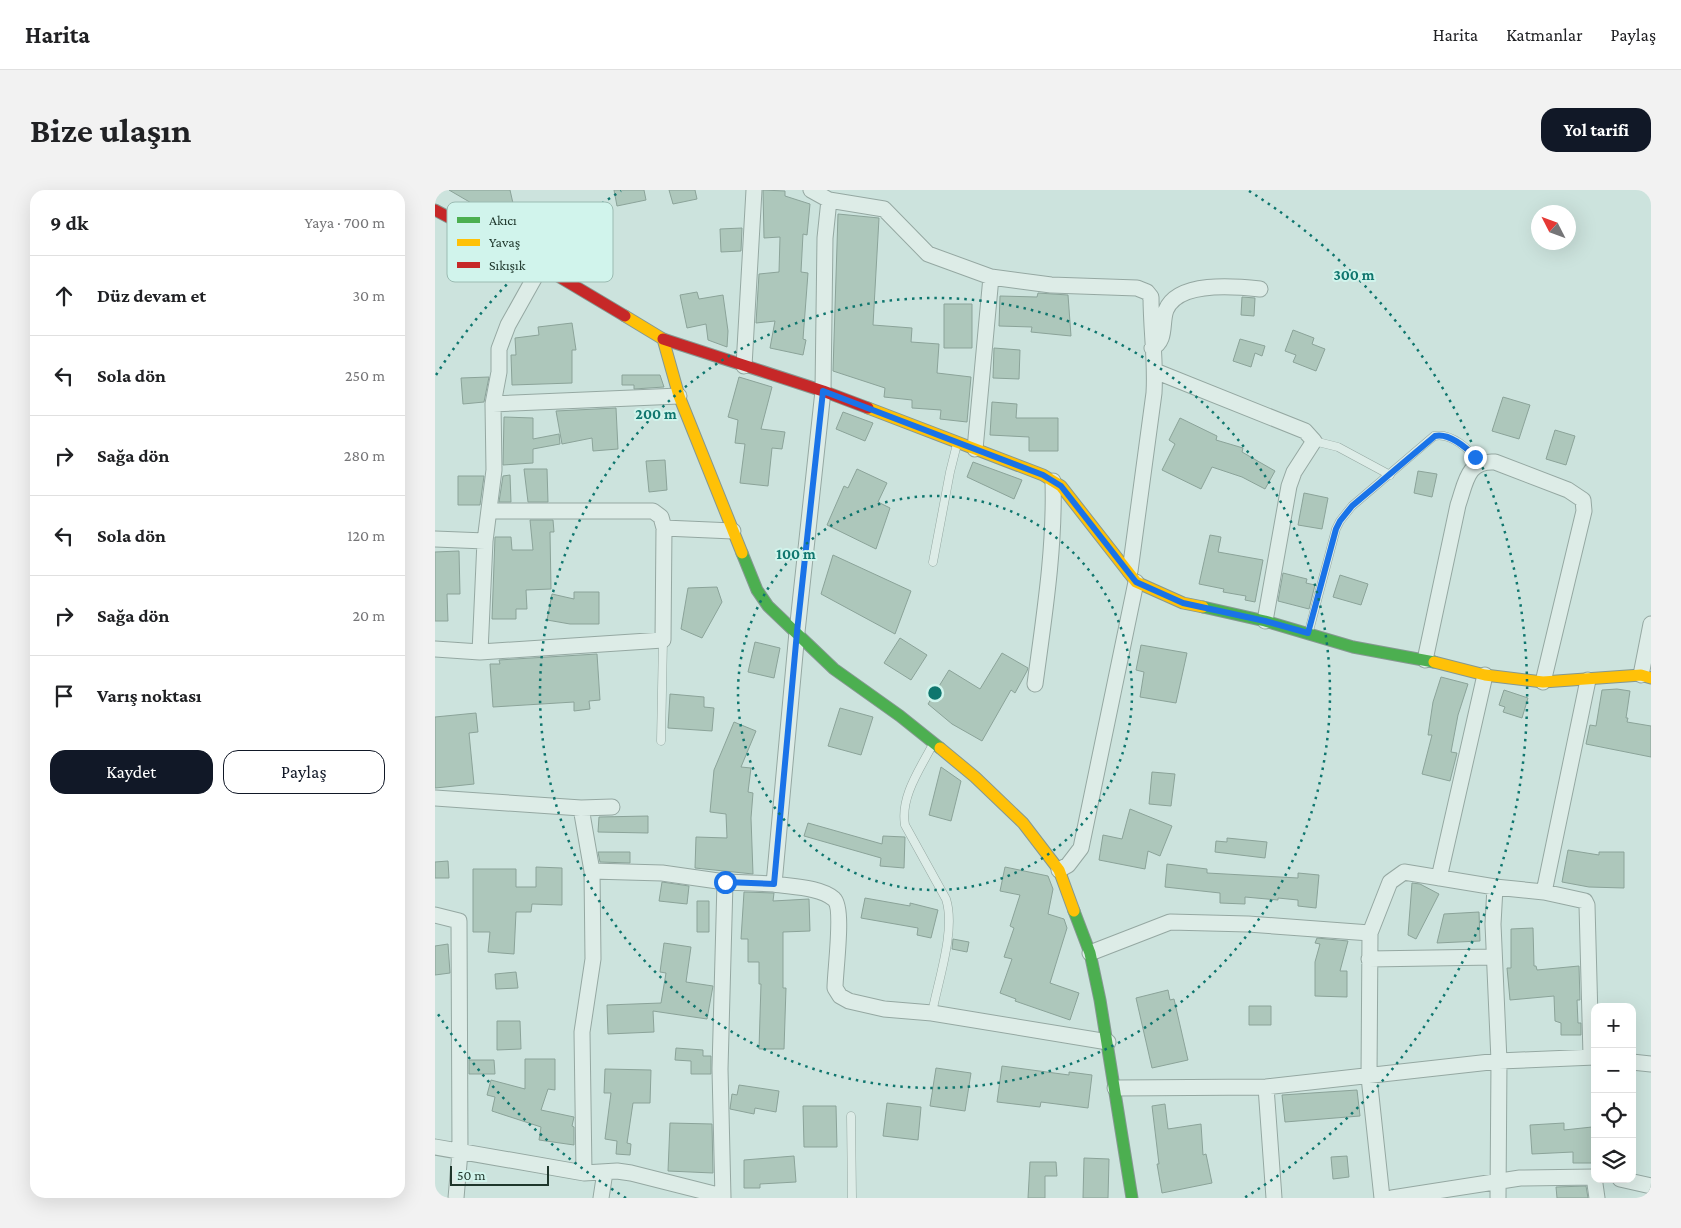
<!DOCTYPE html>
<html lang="tr">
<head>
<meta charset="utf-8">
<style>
	:root { --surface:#fff; --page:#f2f2f2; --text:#202124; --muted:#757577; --line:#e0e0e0; --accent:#111827 }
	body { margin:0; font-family:"Crimson Pro",serif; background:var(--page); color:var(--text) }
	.controls { position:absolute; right:15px; bottom:15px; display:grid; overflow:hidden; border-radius:10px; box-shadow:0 5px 20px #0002 }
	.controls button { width:45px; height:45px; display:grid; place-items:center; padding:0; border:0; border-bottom:1px solid var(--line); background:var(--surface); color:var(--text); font:25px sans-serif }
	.compass { position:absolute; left:1096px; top:15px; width:45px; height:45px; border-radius:50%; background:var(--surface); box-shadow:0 5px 20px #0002; rotate:312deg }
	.scale { position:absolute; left:15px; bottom:12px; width:99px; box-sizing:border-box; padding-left:5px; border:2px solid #1e362b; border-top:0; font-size:14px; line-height:18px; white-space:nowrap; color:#1e362b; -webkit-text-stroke:4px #d1f4ec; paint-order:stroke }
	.stop { position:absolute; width:15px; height:15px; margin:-11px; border:4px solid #1a73e8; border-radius:50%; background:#fff }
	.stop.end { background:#1a73e8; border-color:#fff; box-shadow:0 1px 5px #0008 }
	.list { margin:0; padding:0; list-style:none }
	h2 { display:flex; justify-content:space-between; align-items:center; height:65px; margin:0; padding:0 20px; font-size:21px }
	h2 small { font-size:16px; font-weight:400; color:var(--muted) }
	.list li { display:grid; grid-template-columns:32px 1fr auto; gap:15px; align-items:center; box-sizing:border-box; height:80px; padding:0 20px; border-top:1px solid var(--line) }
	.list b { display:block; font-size:19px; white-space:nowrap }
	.list em { font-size:16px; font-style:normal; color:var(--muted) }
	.actions { display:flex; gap:10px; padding:15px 20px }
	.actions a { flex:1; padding:11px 0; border:1px solid var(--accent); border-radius:15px; text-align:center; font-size:18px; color:var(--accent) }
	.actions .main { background:var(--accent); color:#fff }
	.icon { flex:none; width:28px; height:28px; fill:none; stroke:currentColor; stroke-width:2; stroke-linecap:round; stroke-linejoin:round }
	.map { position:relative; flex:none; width:1216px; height:1008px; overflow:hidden; border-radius:15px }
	header { display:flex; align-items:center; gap:30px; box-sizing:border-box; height:70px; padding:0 25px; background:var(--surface); border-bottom:1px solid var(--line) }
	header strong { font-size:24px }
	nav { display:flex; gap:28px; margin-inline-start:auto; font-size:18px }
	.intro { display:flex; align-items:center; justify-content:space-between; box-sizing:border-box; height:120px; padding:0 30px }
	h1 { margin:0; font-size:35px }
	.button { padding:12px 22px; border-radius:15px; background:var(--accent); color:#fff; font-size:18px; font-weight:700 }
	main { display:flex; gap:30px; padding:0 30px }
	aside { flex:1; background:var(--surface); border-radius:15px; box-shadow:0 5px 20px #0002 }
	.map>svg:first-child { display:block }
	.building { fill:#adc7bb; stroke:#8ba399 }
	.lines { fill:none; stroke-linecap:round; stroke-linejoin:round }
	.lane-casing { stroke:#95a8a2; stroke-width:9 }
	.street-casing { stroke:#95a8a2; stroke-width:17 }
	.fast-casing { stroke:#859891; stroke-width:13 }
	.slow-casing { stroke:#859891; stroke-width:13 }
	.jam-casing { stroke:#859891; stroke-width:13 }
	.lane { stroke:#ddece7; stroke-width:8 }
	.street { stroke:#ddece7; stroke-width:15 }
	.fast { stroke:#4caf50; stroke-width:11 }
	.slow { stroke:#ffc107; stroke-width:11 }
	.jam { stroke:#c62828; stroke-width:11 }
	.route { stroke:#1a73e8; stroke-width:6 }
	.ring { fill:none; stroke:#0f766e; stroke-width:2.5; stroke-dasharray:2.5 5 }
	.key { fill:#d1f4ec; stroke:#9bbbb2; stroke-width:1 }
	.key-label { font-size:14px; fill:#1e362b }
	.centre { fill:#0f766e; stroke:#d1f4ec; stroke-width:2.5 }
	.ring-label { font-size:15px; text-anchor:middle; font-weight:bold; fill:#0f766e; stroke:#d1f4ec; stroke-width:4; stroke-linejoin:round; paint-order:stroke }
</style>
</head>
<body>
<header>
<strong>Harita</strong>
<nav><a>Harita</a><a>Katmanlar</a><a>Paylaş</a></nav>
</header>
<div class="intro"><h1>Bize ulaşın</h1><a class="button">Yol tarifi</a></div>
<main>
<aside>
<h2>9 dk<small>Yaya · 700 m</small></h2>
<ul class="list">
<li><svg class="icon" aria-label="ahead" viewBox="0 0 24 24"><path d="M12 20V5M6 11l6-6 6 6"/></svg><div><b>Düz devam et</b></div><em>30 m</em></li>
<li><svg class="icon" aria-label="left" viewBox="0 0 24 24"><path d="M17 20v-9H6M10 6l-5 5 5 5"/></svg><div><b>Sola dön</b></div><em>250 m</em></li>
<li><svg class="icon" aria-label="right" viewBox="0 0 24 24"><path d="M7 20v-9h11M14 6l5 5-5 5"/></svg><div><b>Sağa dön</b></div><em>280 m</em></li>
<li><svg class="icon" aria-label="left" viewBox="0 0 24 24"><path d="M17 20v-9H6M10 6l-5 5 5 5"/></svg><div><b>Sola dön</b></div><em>120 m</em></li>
<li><svg class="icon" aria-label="right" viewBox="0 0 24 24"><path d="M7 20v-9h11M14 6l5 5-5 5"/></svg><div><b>Sağa dön</b></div><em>20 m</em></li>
<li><svg class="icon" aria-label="arrive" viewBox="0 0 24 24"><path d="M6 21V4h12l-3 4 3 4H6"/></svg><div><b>Varış noktası</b></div></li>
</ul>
<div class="actions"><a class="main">Kaydet</a><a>Paylaş</a></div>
</aside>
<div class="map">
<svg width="1216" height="1008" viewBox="0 0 1216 1008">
	<rect width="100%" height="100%" fill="#cce3dd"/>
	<path class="building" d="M14 0H75L82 31 51 24 50 21Z
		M179 0H209L211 10 182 16Z
		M234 0H260L262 9 238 14Z
		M328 0 350 1V6L375 14 372 45 368 44 366 82 373 83 368 149 371 150 368 165 335 158 340 131 321 133 324 84 344 82 345 47 329 48Z
		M403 24 444 28 438 135 477 138 476 152 504 154 502 183 536 187 532 232 505 229 506 220 477 218V210L449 207 450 198 398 181Z
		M307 38 306 61 286 62 285 39Z
		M262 102 264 109 288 105 293 141 292 157 273 150 271 134 252 138 245 105Z
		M603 103 633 105 636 146 596 142 597 137 564 136 565 106 602 107Z
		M807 107 820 108 819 126 806 125Z
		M509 114H537V158H509Z
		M137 133 141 160H137V193L77 195 76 165H81L80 148 104 145 103 137Z
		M858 140 879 148 877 154 890 159 881 181 858 172 861 165 850 161Z
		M805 149 830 156 827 166 820 163 816 177 798 171Z
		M559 158 585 160 584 189 558 188Z
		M187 185H225L229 197 199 199V195H187Z
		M54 187 49 212 28 214 26 188Z
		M304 187 337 197 326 239 350 242 347 259 337 258 333 296 305 293 310 254 300 253 303 230 293 227Z
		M1068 207 1095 215 1084 249 1057 241Z
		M557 212 582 214 581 228H623V261H594V247L555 245Z
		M181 218 183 259 158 261 157 248 127 254 121 221Z
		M408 222 438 233 430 251 401 239Z
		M69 227 98 228V249L124 244 125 254 98 259V273L68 275Z
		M745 228 782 246 781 250 808 258 807 262 840 281 830 299 807 287 777 277 766 299 727 280 740 254 734 250Z
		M1120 240 1140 246 1131 275 1111 269Z
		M230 270 232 300 214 302 211 271Z
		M538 272 587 290 579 309 532 287Z
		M89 279H112L113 312H93Z
		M422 279 452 293 443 312 455 318 441 359 392 335 409 296 413 298Z
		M983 281 1002 284 997 307 979 303Z
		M75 285 76 312H64L68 286Z
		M23 286H49L45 315H23Z
		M869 303 893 308 887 339 863 335Z
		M95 330H118L119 342H115L116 399 91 400 92 419H81V429H57L60 347H76L77 360H98Z
		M775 345 786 347 783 362 828 370 820 412 810 410 811 406 788 402 789 399 764 394Z
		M24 361 25 404H12L13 431H0V362Z
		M398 365 476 401 460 444 386 404Z
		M848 383 872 389 871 393 880 395 874 419 843 411Z
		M905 385 933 394 926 415 898 407Z
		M282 397 287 412 267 448 246 439 253 398Z
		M139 402H164V434H135L112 430 117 404 139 409Z
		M465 448 492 465 476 490 449 473Z
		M320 452 345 458 339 488 313 482Z
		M706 455 752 463 741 513 705 507 709 482 701 480Z
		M567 463 593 478 592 481 580 503 576 500 547 551 517 534 493 514 514 480 545 499Z
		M162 464 165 510 154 511 155 519 139 521V512L58 517 55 474H65L64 470Z
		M1006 487 1033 494 1023 525 1016 562 1022 563 1015 591 987 584 997 545H993L998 512Z
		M1182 499 1195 501 1191 528H1193L1192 532 1216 536V567L1151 554 1155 535 1161 536 1167 500Z
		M1069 500 1093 508 1087 528 1068 522 1070 517 1064 515Z
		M235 504 269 507V517L279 518 277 541 233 538Z
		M405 518 438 527 426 565 393 556Z
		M41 523 43 542 34 543 39 594 0 598V527Z
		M299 532 321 541 306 577 316 578 313 602 318 603 316 628 318 684 260 678 261 647 292 648 291 624 275 622 279 580Z
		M506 577 526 591 516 631 494 625Z
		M717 582 740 584 736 616 714 614Z
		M695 619 737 636 725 666 713 661 710 679 664 670 668 645 687 649Z
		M213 626V643L163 642 164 627Z
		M373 633 447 654 448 646 470 647 469 678 445 676 446 668 369 646Z
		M792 648 832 652 830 668 780 662 781 651 792 652Z
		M1133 660 1164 665V662H1189V698L1154 697 1127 692Z
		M163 662H195V673L165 672Z
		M13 671 14 688H0V672Z
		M732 674 772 679V683L863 688V683L884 685 881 718 863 716V710L843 708V710L810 707V714L785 713V703L730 697Z
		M101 677 127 678V715L97 714 96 722H81L79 764 53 762 55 742H38V679H81V697H101Z
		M570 677 613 686 618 699 613 724 629 729 632 738 615 793 644 803 635 830 580 811 581 809 565 803 577 769 569 767 579 738 575 736 585 705 565 701Z
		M227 692 254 696 252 714 224 711Z
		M977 693 985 694 1004 704 981 749 973 745Z
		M309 702 339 703 338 711 374 709 375 741 348 742V798H351L349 859H324L326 794H324V772H313V749H306Z
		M430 708 475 716V713L503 720 496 748 482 745 483 738 426 728Z
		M262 711H274V742H262Z
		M1044 722 1045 751 1002 753 1009 724Z
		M1098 738 1099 776H1101L1102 780 1144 776 1145 810H1142L1143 833H1146V845H1126V833L1120 831 1119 806 1075 810 1072 778H1076V739Z
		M882 748 913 751 905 781H912V807L880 806V772L885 754 880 753Z
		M518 749 534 752 532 762 517 759Z
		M229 753 256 757 251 792 278 796 272 829 218 821 219 842 173 844 172 815 226 813 231 783 225 782Z
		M13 754 15 783 0 785V756Z
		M81 782 83 798 61 799 60 784Z
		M733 800 735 810 739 809 753 870 717 878 701 808Z
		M814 816H836V835H814Z
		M62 831H85L86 859 62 860Z
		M241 858 268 860V866H276V884H256V871L240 870Z
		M90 869H120V900L113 899 106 920 139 927 137 936 139 937V955L104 950 106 937 57 921 60 907 52 905 56 890 90 899Z
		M34 870H59L60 884H34Z
		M567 876 634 885V882L657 885 653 918 606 912 605 917 562 912Z
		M501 878 536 883 530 921 495 916Z
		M170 879 216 880 215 913H198L192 953 196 954 195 965 181 964 182 951 170 949 176 903H169Z
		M304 895 344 901 341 922 320 918 319 924 295 919 297 904 302 905Z
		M922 900 925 926 850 932 847 905Z
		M452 913 486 917 483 950 448 946Z
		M730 914 733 939 766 934 768 965 771 964 777 993 727 1003 722 974H724L717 916Z
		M368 916H401L402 957H369Z
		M235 933 277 934 278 983 233 981Z
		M1129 933V940L1157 937 1159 973H1138V962L1097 964 1095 935Z
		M359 966 361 992 325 994V998H309V970Z
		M912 966 914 987 898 989 896 967Z
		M649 968 674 969 673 1008H648Z
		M595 972H621L622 986H610V1008H593Z
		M1151 996 1153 1008H1122L1121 997Z"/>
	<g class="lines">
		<defs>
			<path id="lane" d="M879 251 903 257 955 285
				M498 372 515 282 522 254
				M874 441 901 339 905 331 917 316 999 246C1016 242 1036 260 1043 273
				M226 551 228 450
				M497 823C503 791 521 740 511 709L470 635C465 607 485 579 498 554
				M416 926 417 1008"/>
			<path id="street" d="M376 0 394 10 449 19 493 64 556 87 616 95 702 98 712 102 716 107C716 140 721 171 719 203L695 381
				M717 158C732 151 726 133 731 120 743 91 799 96 825 99
				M309 176 319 0
				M720 181 870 241 879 251 859 282 854 296 830 431
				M58 214 244 206
				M540 259 556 87
				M229 338 298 341
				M0 349 50 351
				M0 459 45 462 228 450 229 338 226 327 218 321H56
				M45 462 50 351 59 280 58 214 64 182V159L73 135 106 76
				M990 470 1023 315C1031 292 1032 270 1060 272L1133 300 1148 310 1149 321 1108 492
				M1206 485 1216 434
				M600 494C609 427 620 359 618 291
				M0 608 146 618 177 617
				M146 618 157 681 158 769 147 842 149 983
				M624 680 633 675 646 658 701 392
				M157 681 227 683 290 692 339 694 362 442 388 201 390 48 394 10
				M1004 688 1050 485
				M339 694C357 697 385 697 399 709 409 718 400 781 400 798L405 806 414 811 449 819 497 823 673 852
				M1109 702 1153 490
				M0 725 24 731 25 962 21 1008
				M655 763 735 732 813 734 935 743
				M934 769 1059 767
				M1197 872 1216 874
				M831 897 839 1008
				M680 898 831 897 1064 871 1160 867
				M0 957 149 983 182 981 196 983 287 1006
				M1159 987 1162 1008
				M1185 989 1216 996
				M166 1008 170 982
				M288 1008 285 879 290 692
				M947 1008 934 887 935 743 955 692 969 682 1060 697
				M957 1008 1085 988 1160 987
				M1063 1008 1064 871 1058 734 1060 697 1109 702 1150 711 1152 715 1156 866"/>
			<path id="fast" d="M307 363 322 400 333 416 399 479 465 526 505 558
				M768 417 830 431 918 457 999 472
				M639 721 655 763 665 810 697 1008"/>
			<path id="slow" d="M190 126 228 149 244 206 307 363
				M433 218 608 285 626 296 701 392 748 413 768 417
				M999 472 1050 485 1108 492 1206 485 1216 488
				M505 558 540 587 588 633 624 680 639 721"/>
			<path id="jam" d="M0 20 106 76 190 126
				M228 149 388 201 433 218"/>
		</defs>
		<use href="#lane" class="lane-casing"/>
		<use href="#street" class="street-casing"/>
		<use href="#fast" class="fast-casing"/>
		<use href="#slow" class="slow-casing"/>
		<use href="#jam" class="jam-casing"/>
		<use href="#lane" class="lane"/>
		<use href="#street" class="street"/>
		<use href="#fast" class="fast"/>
		<use href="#slow" class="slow"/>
		<use href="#jam" class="jam"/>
	</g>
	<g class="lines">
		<path class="route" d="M290 692 339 694 362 442 388 201 608 285 626 296 701 392 748 413 830 431 873 443 901 339 905 331 917 316 1000 246C1014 243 1031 257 1040 267"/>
	</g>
	<g class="ring">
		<circle cx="500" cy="503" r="197"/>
		<circle cx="500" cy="503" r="395"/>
		<path d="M191 1008A592 592 0 0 1 1 821M1 185A592 592 0 0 1 186 1M814 1A592 592 0 0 1 809 1008"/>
	</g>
	<rect x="12" y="12" width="166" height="80" rx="8" class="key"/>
	<rect x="22" y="27" width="23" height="6" fill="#4caf50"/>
	<rect x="22" y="49" width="23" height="7" fill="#ffc107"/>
	<rect x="22" y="72" width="23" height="6" fill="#c62828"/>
	<g class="key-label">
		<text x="54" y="35">Akıcı</text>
		<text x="54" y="57">Yavaş</text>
		<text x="54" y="80">Sıkışık</text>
	</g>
	<circle cx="500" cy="503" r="8" class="centre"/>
	<g class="ring-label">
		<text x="919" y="90">300 m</text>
		<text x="221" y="229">200 m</text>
		<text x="361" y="369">100 m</text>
	</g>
</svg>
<div class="controls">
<button>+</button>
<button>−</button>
<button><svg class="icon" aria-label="locate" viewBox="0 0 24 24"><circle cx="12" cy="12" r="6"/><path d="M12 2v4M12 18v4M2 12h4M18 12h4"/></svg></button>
<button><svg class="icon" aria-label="layers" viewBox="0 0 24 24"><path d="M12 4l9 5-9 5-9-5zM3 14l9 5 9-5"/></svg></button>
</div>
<svg class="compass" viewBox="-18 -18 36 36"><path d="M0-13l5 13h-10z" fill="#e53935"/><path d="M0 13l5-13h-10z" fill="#757577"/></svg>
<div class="scale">50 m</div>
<div class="stop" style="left:290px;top:692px"></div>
<div class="stop end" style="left:1040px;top:267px"></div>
</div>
</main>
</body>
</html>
